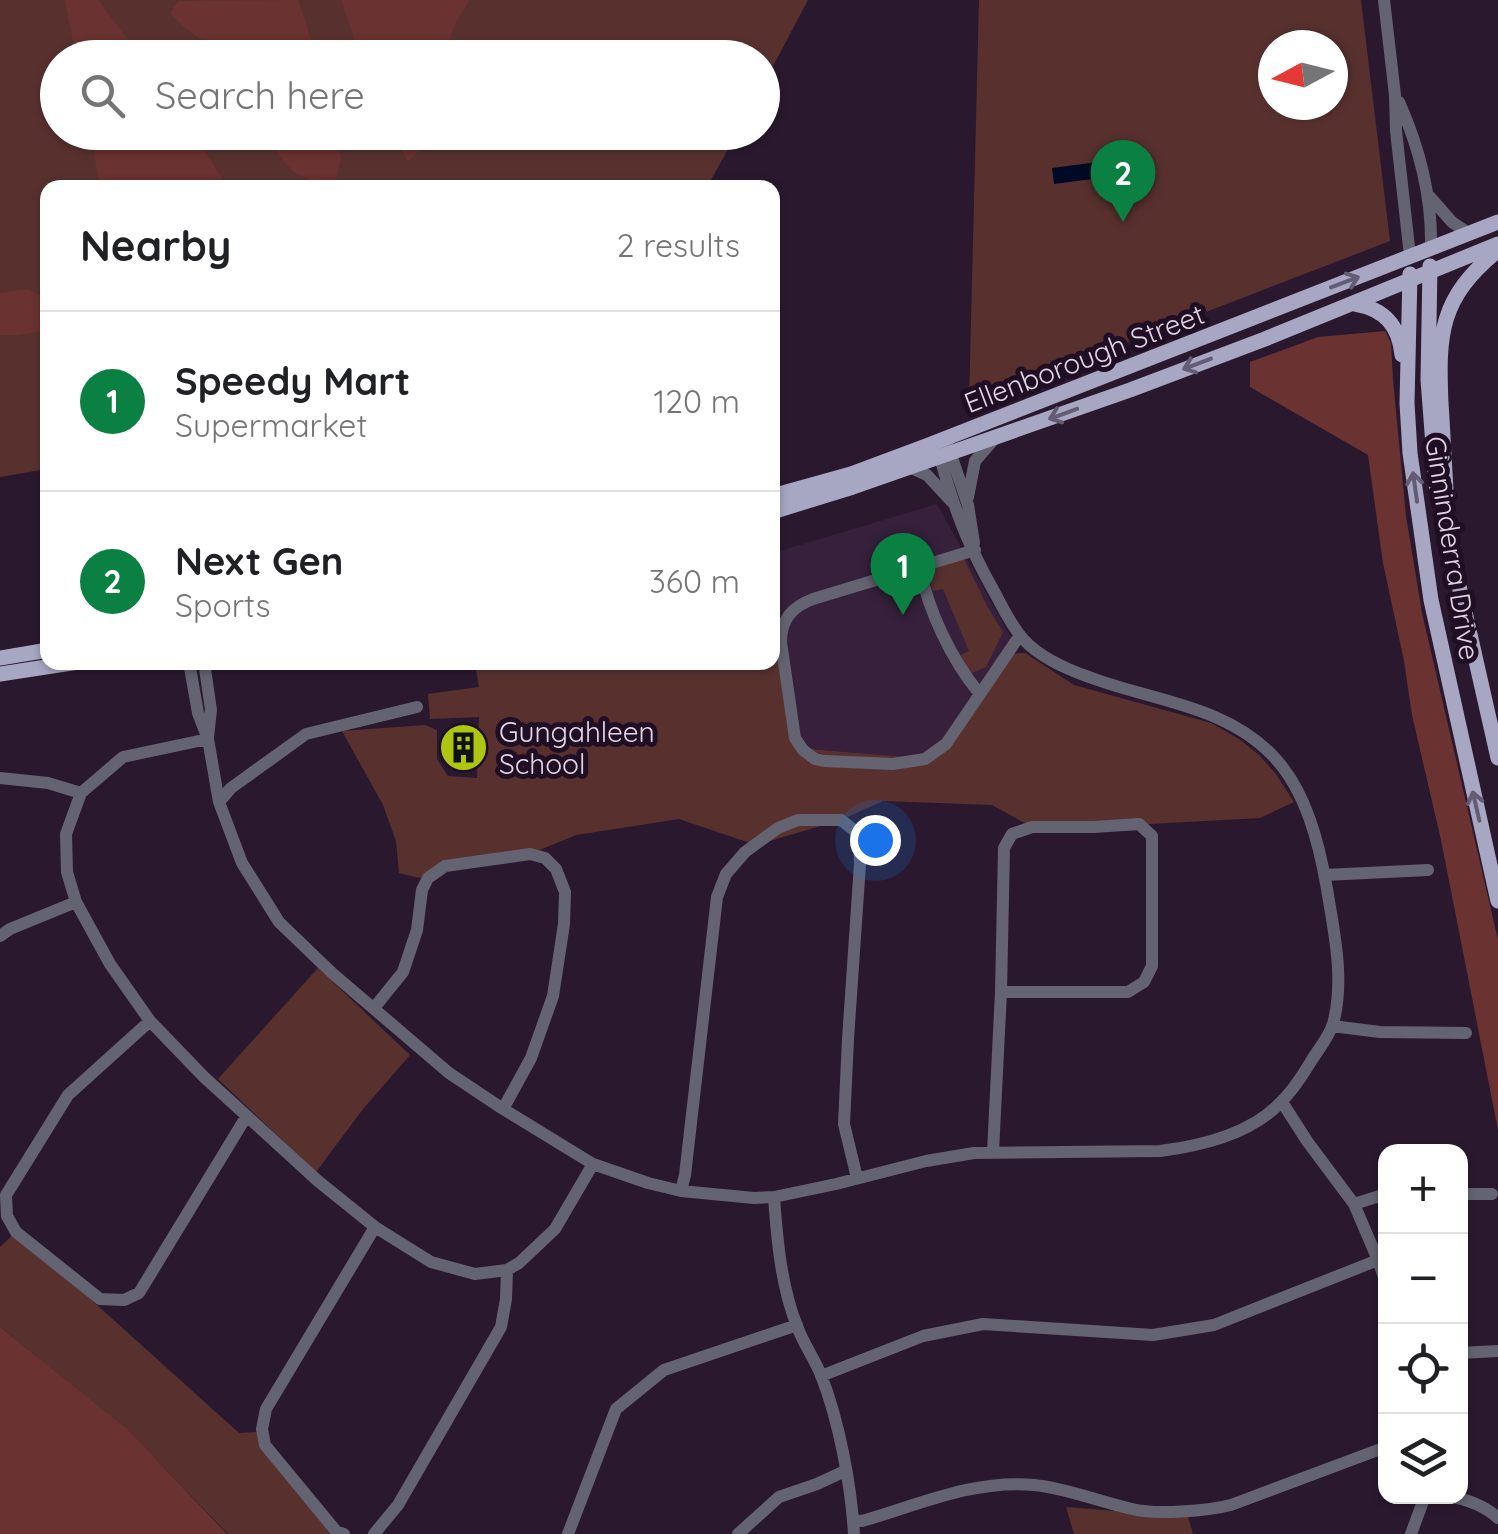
<!DOCTYPE html>
<html lang="en">
<head>
<meta charset="utf-8">
<style>
	:root { --surface:#fff; --page:#f2f2f2; --text:#202124; --muted:#757577; --line:#e0e0e0; --accent:#0b8043 }
	body { margin:0; font-family:Quicksand,sans-serif; background:var(--page); color:var(--text) }
	.controls { position:absolute; right:30px; bottom:30px; display:grid; overflow:hidden; border-radius:20px; box-shadow:0 2px 8px #0004 }
	.controls button { width:90px; height:90px; display:grid; place-items:center; padding:0; border:0; border-bottom:2px solid var(--line); background:var(--surface); color:var(--text); font:50px sans-serif }
	.compass { position:absolute; left:1258px; top:30px; width:90px; height:90px; border-radius:50%; background:var(--surface); box-shadow:0 2px 8px #0004; rotate:263deg }
	.you { position:absolute; left:875px; top:840px; width:35px; height:35px; margin:-25px; border:8px solid #fff; border-radius:50%; background:#1a73e8; box-shadow:0 0 0 15px #1a73e833 }
	.badge { display:grid; place-items:center; width:65px; height:65px; border-radius:50%; background:var(--accent); color:#fff; font-size:32px; font-weight:700 }
	.pin { position:absolute; translate:-50% -82px; filter:drop-shadow(0 2px 5px #0008) }
	.pin::after { content:''; position:absolute; top:52px; width:35px; height:30px; background:inherit; clip-path:polygon(0 0,100% 0,50% 100%) }
	.list { margin:0; padding:0; list-style:none }
	h2 { display:flex; justify-content:space-between; align-items:center; height:130px; margin:0; padding:0 40px; font-size:42px }
	h2 small { font-size:32px; font-weight:400; color:var(--muted) }
	.list li { display:grid; grid-template-columns:65px 1fr auto; gap:30px; align-items:center; box-sizing:border-box; height:180px; padding:0 40px; border-top:2px solid var(--line) }
	.list b { display:block; font-size:38px; white-space:nowrap }
	.list p { margin:0; font-size:32px; white-space:nowrap; color:var(--muted) }
	.list em { font-size:32px; font-style:normal; color:var(--muted) }
	.icon { flex:none; width:55px; height:55px; fill:none; stroke:currentColor; stroke-width:2; stroke-linecap:round; stroke-linejoin:round }
	.map { position:relative; flex:none; width:1498px; height:1534px; overflow:hidden }
	.search { position:absolute; background:var(--surface); box-shadow:0 2px 8px #0004; left:40px; top:40px; width:740px; height:110px; display:flex; align-items:center; gap:25px; box-sizing:border-box; padding:0 35px; border-radius:55px; color:var(--muted); font-size:38px }
	.panel { position:absolute; background:var(--surface); box-shadow:0 2px 8px #0004; left:40px; top:180px; width:740px; height:490px; border-radius:20px }
	.map>svg:first-child { display:block }
	.built { fill:#36203b }
	.green { fill:#58312f; fill-rule:evenodd }
	.forest { fill:#6a3230 }
	.water { fill:#000925 }
	.lines { fill:none; stroke-linecap:round; stroke-linejoin:round }
	.minor { stroke:#646371; stroke-width:12 }
	.major { stroke:#a8a7c3; stroke-width:15 }
	.oneway { stroke:#645b74 }
	.labels { text-anchor:middle; dominant-baseline:central; stroke-width:10; stroke-linejoin:round; paint-order:stroke }
	.street-label { font-size:28px; fill:#e1d5e4; stroke:#200f24 }
	.poi-label { font-size:28px; fill:#e1d5e4; stroke:#200f24; text-anchor:start }
</style>
</head>
<body>
<div class="map">
<svg width="1498" height="1534" viewBox="0 0 1498 1534">
	<rect width="100%" height="100%" fill="#2a192e"/>
	<path class="built" d="M937 504 1011 638 930 759 798 748 778 594 773 596V553Z"/>
	<path class="green" d="M0 0H808L763 85 762 58H58V132L737 133 707 187 48 188 47 469 0 477Z
		M979 0H1361L1390 241 969 403ZM1273 45H1333V105H1273Z
		M964 559 987 606 1003 632 986 667 972 673 964 664 961 655 969 651 943 589 933 591 929 578 936 568Z
		M779 594 781 627 798 748 930 759 1010 654 1025 653 1074 685 1211 723 1239 739 1259 755 1276 774 1294 802 1260 818 1094 827H1032L992 805 883 801 841 820 756 845 679 819 576 835 530 854 475 861 420 878 399 873 396 841 383 805 342 731 425 725 437 730V759L448 776 477 778 479 717 430 719 428 694 479 687 475 663 772 662 773 596Z
		M318 968 410 1055 363 1109 316 1172 218 1079Z
		M16 1232 239 1433 257 1432 344 1534H228L126 1429 0 1327V1247Z
		M1066 1507 1188 1517 1193 1534H1074Z"/>
	<path class="forest" d="M65 0H98L141 57H76Z
		M298 0 317 57H225C206 41 187 32 170 13L178 1Z
		M341 0H470L456 22 443 57 361 58Z
		M90 133H194L227 187H100Z
		M270 133H337L341 159 334 187C295 176 284 172 270 133Z
		M394 133H423L421 150 407 161Z
		M27 289 47 298V330L19 335H0V293Z
		M1385 331 1391 343 1393 380 1406 516 1422 613 1498 940V1130L1441 840 1412 715 1404 661 1383 563 1368 455 1250 387V362L1318 337Z
		M0 1327 127 1429 227 1534H0Z"/>
	<path class="water" d="M1098 162 1100 178 1054 184 1052 168Z"/>
	<g class="lines">
		<path class="minor" d="M1384 0 1395 95 1396 131 1410 256
			M1399 102C1420 149 1432 196 1431 247
			M1430 197 1452 222 1468 233
			M948 446 968 505 974 543
			M909 467 927 475 952 502
			M968 497 975 461 995 438
			M975 550 813 599C792 607 781 619 781 642L795 738 803 750 815 759 824 761 893 764 925 759 946 744 1020 635
			M920 568C928 610 951 659 979 693
			M189 662 198 713 208 739 219 802 242 863 279 922 332 973 449 1073 503 1109 593 1164 648 1183 681 1191 754 1198 774 1197 836 1184 926 1161 974 1153 1160 1151C1200 1146 1248 1135 1278 1105 1291 1093 1301 1078 1310 1063 1317 1051 1329 1037 1333 1024 1345 979 1334 933 1327 889 1319 843 1306 791 1274 757 1226 705 1152 701 1089 677 1066 669 1041 658 1024 640 1012 627 1004 610 996 595 980 567 965 536 955 506 948 487 943 467 937 448
			M204 662 211 710 208 737
			M208 739 123 757 81 793 66 834 67 872 76 902 110 964 150 1021 204 1077 318 1181 375 1227 431 1262 475 1274 507 1270 519 1263 555 1229 593 1164
			M0 778 48 783 81 793
			M219 802 231 788 306 734 417 707
			M1325 875 1428 870
			M0 936 10 929 76 902
			M374 1008 403 972 417 930 422 890 428 878 445 866 530 854 545 858 556 869 565 892 564 924 553 996 531 1058 503 1109
			M150 1021 68 1095 6 1195 7 1216 16 1232 100 1299 124 1300 139 1293 246 1117
			M1332 1026 1380 1032 1466 1033
			M1282 1102 1307 1141 1354 1204 1378 1260 1386 1283
			M993 1152 1001 992 1004 848 1012 834 1032 827H1094L1139 824 1152 836V966L1144 982 1128 992H1001
			M681 1191 685 1175 717 897 726 874 745 852 778 828 798 820H841L859 834 860 864 848 1039 844 1124 857 1178
			M1460 1194H1492
			M774 1197C777 1239 781 1286 797 1326 803 1343 814 1358 821 1375 839 1421 851 1484 854 1534
			M1354 1204 1386 1194
			M1460 1353 1498 1351
			M821 1376 923 1336 983 1324 1153 1335 1214 1325 1378 1260
			M1447 1496C1466 1499 1484 1505 1498 1518
			M853 1520 862 1521C918 1505 975 1479 1034 1485 1067 1488 1099 1502 1132 1509 1156 1515 1207 1511 1231 1505L1386 1447
			M344 1534 336 1531 265 1445 262 1429 266 1409 375 1227
			M374 1534 398 1505 501 1327 506 1299 507 1270
			M568 1534 616 1409 664 1370 797 1325
			M738 1534 779 1497 817 1484 845 1471
			M1411 1534 1425 1496"/>
		<path class="major" d="M1430 266 1428 380 1436 484 1498 758
			M1410 274 1407 403 1410 453 1431 600 1498 901
			M1355 304C1384 309 1399 325 1402 355
			M1446 489C1444 460 1443 432 1441 403 1438 333 1440 298 1497 251
			M772 496 851 474 926 446 1498 222
			M772 512 853 487 1130 390 1265 339 1498 244
			M0 658 48 650
			M0 674 78 662"/>
	</g>
	<defs><path id="oneway-shaft" d="M-6 0H5M1.5-3L5.5 0L1.5 3" fill="none" stroke-width="1.6" stroke-linecap="round" stroke-linejoin="round" transform="scale(2.5)"/></defs>
	<g class="oneway">
		<use href="#oneway-shaft" transform="translate(1345 282) rotate(-21)"/>
		<use href="#oneway-shaft" transform="translate(1197 364) rotate(159)"/>
		<use href="#oneway-shaft" transform="translate(1063 414) rotate(160)"/>
		<use href="#oneway-shaft" transform="translate(1415 487) rotate(-98)"/>
		<use href="#oneway-shaft" transform="translate(1476 806) rotate(-103)"/>
	</g>
	<defs>
		<symbol id="building-disc" viewBox="-11 -11 22 22"><circle r="9.5" fill="#acc611" stroke="#200f24"/><path d="M-4-6H4V6H1V3H-1V6H-4ZM-2.5-4.3h1.7v1.8h-1.7ZM.8-4.3h1.7v1.8H.8ZM-2.5-1h1.7V.8h-1.7ZM.8-1h1.7V.8H.8Z" fill="#111"/></symbol>
	</defs>
	<g fill-rule="evenodd">
		<use href="#building-disc" x="436" y="720" width="55" height="55"/>
	</g>
	<g class="labels">
		<g class="street-label">
			<text transform="translate(1084 358) rotate(-21)">Ellenborough Street</text>
			<text transform="translate(1453 548) rotate(81)">Ginninderra Drive</text>
		</g>
		<g class="poi-label">
			<text x="499" y="731">Gungahleen<tspan x="499" dy="32">School</tspan></text>
		</g>
	</g>
</svg>
<div class="controls">
<button>+</button>
<button>−</button>
<button><svg class="icon" aria-label="locate" viewBox="0 0 24 24"><circle cx="12" cy="12" r="6"/><path d="M12 2v4M12 18v4M2 12h4M18 12h4"/></svg></button>
<button><svg class="icon" aria-label="layers" viewBox="0 0 24 24"><path d="M12 4l9 5-9 5-9-5zM3 14l9 5 9-5"/></svg></button>
</div>
<svg class="compass" viewBox="-18 -18 36 36"><path d="M0-13l5 13h-10z" fill="#e53935"/><path d="M0 13l5-13h-10z" fill="#757577"/></svg>
<div class="you"></div>
<div class="pin badge" style="left:903px;top:615px">1</div>
<div class="pin badge" style="left:1123px;top:222px">2</div>
<div class="search"><svg class="icon" aria-label="search" viewBox="0 0 24 24"><circle cx="10" cy="10" r="6"/><path d="M15 15l6 6"/></svg>Search here</div>
<section class="panel">
<h2>Nearby<small>2 results</small></h2>
<ul class="list">
<li><span class="badge">1</span><div><b>Speedy Mart</b><p>Supermarket</p></div><em>120 m</em></li>
<li><span class="badge">2</span><div><b>Next Gen</b><p>Sports</p></div><em>360 m</em></li>
</ul>
</section>
</div>
</body>
</html>
